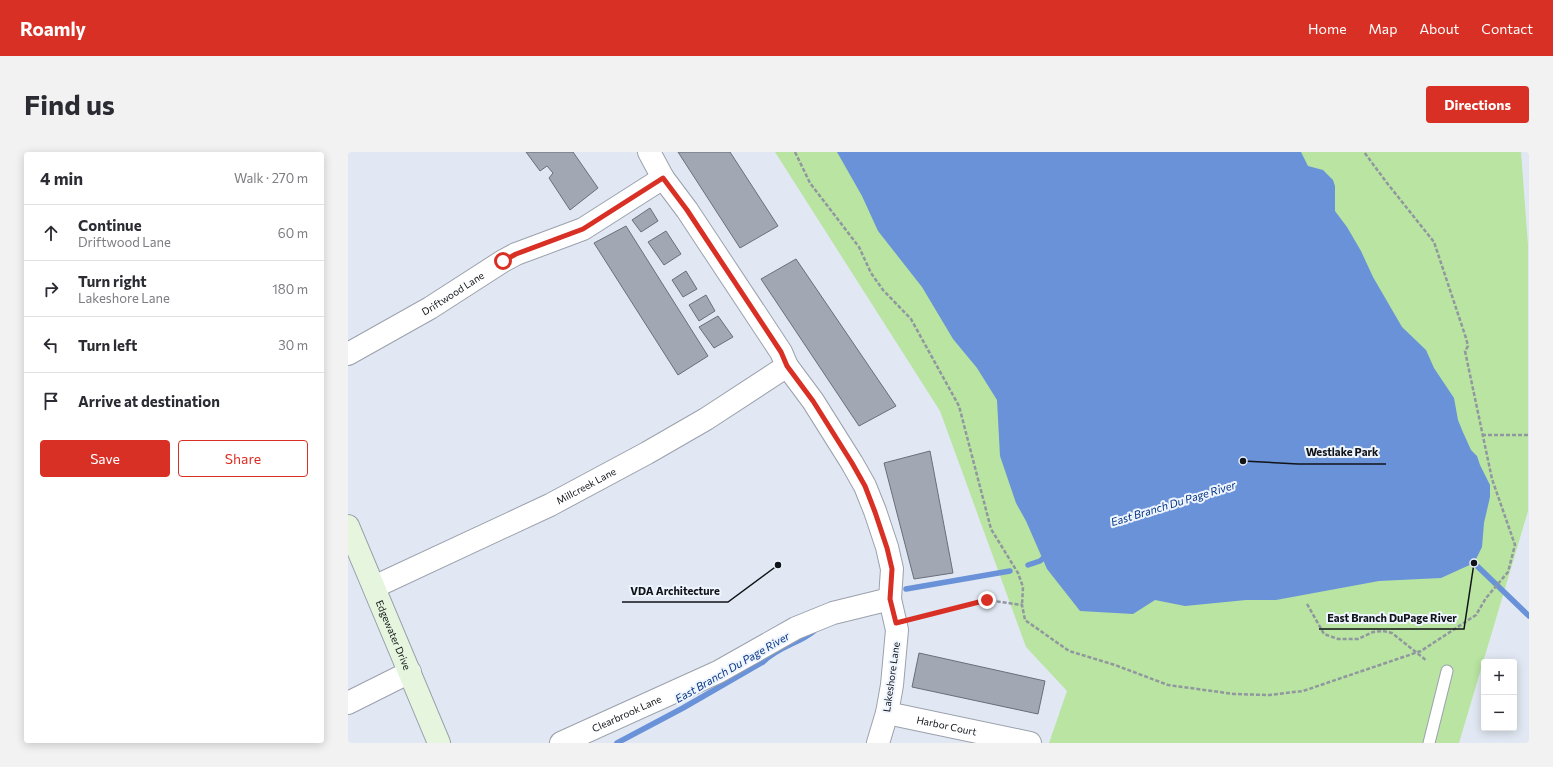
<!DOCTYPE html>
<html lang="en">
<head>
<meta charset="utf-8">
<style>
	:root { --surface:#fff; --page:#f2f2f3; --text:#2b2b33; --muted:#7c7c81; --line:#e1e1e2; --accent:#d93025 }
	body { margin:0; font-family:Commissioner,sans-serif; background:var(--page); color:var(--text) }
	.controls { position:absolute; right:12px; bottom:12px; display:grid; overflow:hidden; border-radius:4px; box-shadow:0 2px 10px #0003 }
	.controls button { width:36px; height:36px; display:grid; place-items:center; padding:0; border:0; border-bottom:1px solid var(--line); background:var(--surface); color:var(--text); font:20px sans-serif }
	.stop { position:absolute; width:12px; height:12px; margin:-9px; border:3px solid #d93025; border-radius:50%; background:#fff }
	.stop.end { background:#d93025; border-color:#fff; box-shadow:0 1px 4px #0008 }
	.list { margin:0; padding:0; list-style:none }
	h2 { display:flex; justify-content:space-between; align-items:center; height:52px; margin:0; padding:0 16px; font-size:17px }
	h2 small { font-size:13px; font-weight:400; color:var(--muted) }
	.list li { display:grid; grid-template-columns:26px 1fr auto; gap:12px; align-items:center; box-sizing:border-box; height:56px; padding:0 16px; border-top:1px solid var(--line) }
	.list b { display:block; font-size:15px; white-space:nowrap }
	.list p { margin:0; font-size:13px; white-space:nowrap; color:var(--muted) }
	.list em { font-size:13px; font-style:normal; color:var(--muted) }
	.actions { display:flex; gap:8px; padding:12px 16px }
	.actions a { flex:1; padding:9px 0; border:1px solid var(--accent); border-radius:4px; text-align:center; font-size:14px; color:var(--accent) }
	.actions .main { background:var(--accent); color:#fff }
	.icon { flex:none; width:22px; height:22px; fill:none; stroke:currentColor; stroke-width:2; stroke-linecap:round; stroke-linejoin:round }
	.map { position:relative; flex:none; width:1181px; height:591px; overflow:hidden; border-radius:4px }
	header { display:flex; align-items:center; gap:24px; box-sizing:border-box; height:56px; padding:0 20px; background:var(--accent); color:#fff }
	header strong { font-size:19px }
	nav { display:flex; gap:22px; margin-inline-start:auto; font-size:14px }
	.intro { display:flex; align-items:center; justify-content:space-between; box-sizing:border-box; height:96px; padding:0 24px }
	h1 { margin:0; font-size:28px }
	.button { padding:10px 18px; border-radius:4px; background:var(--accent); color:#fff; font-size:14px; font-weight:700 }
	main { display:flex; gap:24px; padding:0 24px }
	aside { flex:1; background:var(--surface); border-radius:4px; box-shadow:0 2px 10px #0003 }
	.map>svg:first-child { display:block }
	.green { fill:#b9e4a2 }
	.water { fill:#6a92d8 }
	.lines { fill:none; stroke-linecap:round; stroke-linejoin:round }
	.stream { stroke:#6a92d8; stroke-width:5.5 }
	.building { fill:#a2a8b3; stroke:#696f79 }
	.lane-casing { stroke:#9ba1ac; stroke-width:13 }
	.street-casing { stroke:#9ba1ac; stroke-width:24 }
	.secondary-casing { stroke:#9ba1ac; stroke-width:24 }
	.path { stroke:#91979f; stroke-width:2.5; stroke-dasharray:4 2; stroke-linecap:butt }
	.lane { stroke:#fff; stroke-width:11 }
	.street { stroke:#fff; stroke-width:22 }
	.secondary { stroke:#e6f6de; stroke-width:22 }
	.route { stroke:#d93025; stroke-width:5 }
	.labels { text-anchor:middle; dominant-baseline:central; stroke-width:4; stroke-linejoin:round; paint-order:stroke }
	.street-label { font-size:10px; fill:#101317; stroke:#eff5fe }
	.water-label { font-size:11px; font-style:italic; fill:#063586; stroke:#eff5fe }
	.leader { fill:none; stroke:#101317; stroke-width:1.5 }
	.callout-dot { fill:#101317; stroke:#eff5fe; stroke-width:1.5 }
	.callout-label { font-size:11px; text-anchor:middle; font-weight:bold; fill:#101317; stroke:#eff5fe; stroke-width:4; stroke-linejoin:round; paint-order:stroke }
</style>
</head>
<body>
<header>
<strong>Roamly</strong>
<nav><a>Home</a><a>Map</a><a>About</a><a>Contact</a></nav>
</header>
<div class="intro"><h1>Find us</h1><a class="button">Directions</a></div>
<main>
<aside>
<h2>4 min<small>Walk · 270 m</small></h2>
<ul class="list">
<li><svg class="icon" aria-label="ahead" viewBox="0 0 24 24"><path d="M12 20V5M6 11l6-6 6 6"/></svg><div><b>Continue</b><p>Driftwood Lane</p></div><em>60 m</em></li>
<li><svg class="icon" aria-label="right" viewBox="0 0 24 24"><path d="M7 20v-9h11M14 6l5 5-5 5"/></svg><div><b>Turn right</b><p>Lakeshore Lane</p></div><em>180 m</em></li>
<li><svg class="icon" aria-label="left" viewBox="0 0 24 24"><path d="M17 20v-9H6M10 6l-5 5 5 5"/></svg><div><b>Turn left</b></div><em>30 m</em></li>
<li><svg class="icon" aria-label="arrive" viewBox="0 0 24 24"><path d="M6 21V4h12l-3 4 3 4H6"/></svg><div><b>Arrive at destination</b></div></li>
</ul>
<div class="actions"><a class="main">Save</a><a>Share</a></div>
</aside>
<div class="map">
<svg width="1181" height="591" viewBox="0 0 1181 591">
	<rect width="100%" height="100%" fill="#e1e8f3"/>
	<path class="green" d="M427 0H1173L1180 93V359L1111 591H701L719 539 678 495 592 259Z"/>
	<path class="water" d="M489 0H953L960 14 975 18 985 28 987 34V59L999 75 1013 99 1025 125 1054 175 1078 198 1086 216 1106 246 1110 268 1114 278 1123 298 1129 304 1132 313 1142 333V345L1136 371 1134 395 1126 411 1093 426 1031 429 928 448H898L837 454 807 448 785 462 732 459 699 417 678 369 668 351 652 304 649 248 629 216 605 187 574 135 530 79 514 44Z"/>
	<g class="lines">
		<path class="stream" d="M1119 407 1126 411 1181 464
			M680 413 692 409 699 403
			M558 437 662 419
			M269 591 335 556 415 510C431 494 450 492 466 479"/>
	</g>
	<path class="building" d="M178 0H225L250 36 222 58 201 26 205 21 199 14 192 19Z
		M330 0H382L430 74 392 96Z
		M302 56 310 69 293 80 284 68Z
		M278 74 360 204 330 223 246 91Z
		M318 79 333 102 316 113 300 90Z
		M448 107 548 254 511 274 413 127Z
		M338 119 349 137 335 145 324 128Z
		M358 143 367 159 351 169 341 153Z
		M370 164 385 185 366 196 351 175Z
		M582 299 605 421 566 427 536 311Z
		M571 501 697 529 690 562 564 535Z"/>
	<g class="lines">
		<defs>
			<path id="lane" d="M1081 591 1099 519"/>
			<g id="street">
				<path d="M301 0 315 26 339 58 433 200 439 214 465 249 504 311 517 334 527 359 539 395 544 417 542 447 549 478 544 533 539 561 530 591"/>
				<path id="s1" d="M0 202 82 156 155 109 168 102 235 77 315 26"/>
				<path id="s2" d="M26 435 202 353 299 301 358 267 439 214"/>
				<path d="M0 551 62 520"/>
				<path id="s3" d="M539 561 682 591"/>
				<path id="s4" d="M213 591 370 520 448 476 485 461 542 447"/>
			</g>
			<g id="secondary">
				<path id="s5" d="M0 374 91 591"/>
			</g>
		</defs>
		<use href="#lane" class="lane-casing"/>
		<use href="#street" class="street-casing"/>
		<use href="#secondary" class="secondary-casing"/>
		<path class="path" d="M447 0 462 31 511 95 523 121 535 138 563 167 611 254 643 377 670 421 675 435 674 453
			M1134 283H1181
			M959 452 976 482 990 487H1010L1025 480 1035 479 1044 481 1079 509
			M567 466 639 448 674 453 677 468 721 499 767 513 820 533 886 542 921 543 955 539 1073 499 1128 463 1138 446 1160 420 1167 393 1144 327 1117 199 1120 194 1118 186 1086 90 1039 31 1016 0"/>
		<use href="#lane" class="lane"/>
		<use href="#street" class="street"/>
		<use href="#secondary" class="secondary"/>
	</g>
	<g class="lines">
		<path class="route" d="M155 109 168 102 235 77 315 26 339 58 433 200 439 214 465 249 504 311 517 334 527 360 539 396 544 417 542 447 548 471 639 448"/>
	</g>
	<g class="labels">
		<g class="street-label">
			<text stroke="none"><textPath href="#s1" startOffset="121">Driftwood Lane</textPath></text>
			<text stroke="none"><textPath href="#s2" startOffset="235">Millcreek Lane</textPath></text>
			<text stroke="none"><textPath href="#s5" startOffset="118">Edgewater Drive</textPath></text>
			<text transform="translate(543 525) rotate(-82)">Lakeshore Lane</text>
			<text stroke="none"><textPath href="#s4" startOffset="72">Clearbrook Lane</textPath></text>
			<text stroke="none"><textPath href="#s3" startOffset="61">Harbor Court</textPath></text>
		</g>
		<g class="water-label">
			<text transform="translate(825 351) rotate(-17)">East Branch Du Page River</text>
			<text transform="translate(384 515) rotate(-30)">East Branch Du Page River</text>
		</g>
	</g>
	<path class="leader" d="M895 309L950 312H1038M430 413L380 450H274M1126 411L1116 477H971"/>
	<g class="callout-dot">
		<circle cx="895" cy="309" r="4"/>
		<circle cx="430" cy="413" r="4"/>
		<circle cx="1126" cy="411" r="4"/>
	</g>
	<g class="callout-label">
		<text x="994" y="304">Westlake Park</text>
		<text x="327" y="443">VDA Architecture</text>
		<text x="1044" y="470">East Branch DuPage River</text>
	</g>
</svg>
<div class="controls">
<button>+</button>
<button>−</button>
</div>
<div class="stop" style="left:155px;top:109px"></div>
<div class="stop end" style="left:639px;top:448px"></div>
</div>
</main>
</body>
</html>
